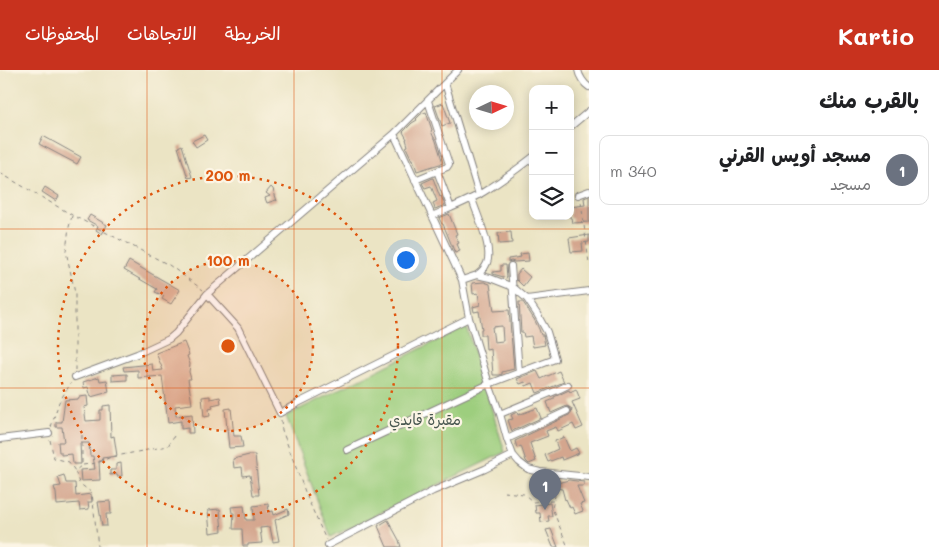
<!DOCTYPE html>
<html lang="ar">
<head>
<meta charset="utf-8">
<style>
	:root { --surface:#fff; --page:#f2f2f2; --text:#202124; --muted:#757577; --line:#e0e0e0; --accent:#c8321e }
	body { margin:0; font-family:Mali,"Playpen Sans Arabic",sans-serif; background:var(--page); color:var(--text); direction:rtl }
	.controls { position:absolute; right:15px; top:15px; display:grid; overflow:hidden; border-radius:10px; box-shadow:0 2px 12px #0003 }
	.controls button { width:45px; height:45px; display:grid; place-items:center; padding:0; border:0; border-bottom:1px solid var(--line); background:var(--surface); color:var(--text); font:25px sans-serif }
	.compass { position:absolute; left:469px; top:15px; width:45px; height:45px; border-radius:50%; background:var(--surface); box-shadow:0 2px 12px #0003; rotate:86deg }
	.you { position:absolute; left:405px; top:189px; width:18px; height:18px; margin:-12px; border:4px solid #fff; border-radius:50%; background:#1a73e8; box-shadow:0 0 0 8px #1a73e833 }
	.badge { display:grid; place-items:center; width:32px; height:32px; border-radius:50%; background:var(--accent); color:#fff; font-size:16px; font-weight:700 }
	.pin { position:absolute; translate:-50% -41px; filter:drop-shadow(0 1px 2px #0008) }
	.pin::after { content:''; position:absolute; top:26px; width:18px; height:15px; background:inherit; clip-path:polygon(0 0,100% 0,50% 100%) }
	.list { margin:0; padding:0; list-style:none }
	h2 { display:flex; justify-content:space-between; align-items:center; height:65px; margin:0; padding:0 20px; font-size:21px }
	h2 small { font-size:16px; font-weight:400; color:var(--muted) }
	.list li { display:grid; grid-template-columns:32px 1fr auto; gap:15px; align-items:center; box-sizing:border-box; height:70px; margin:0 10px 10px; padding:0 10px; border:1px solid var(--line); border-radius:10px }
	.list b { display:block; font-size:19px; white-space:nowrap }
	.list p { margin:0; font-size:16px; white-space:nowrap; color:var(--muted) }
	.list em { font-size:16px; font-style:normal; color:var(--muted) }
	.icon { flex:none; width:28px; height:28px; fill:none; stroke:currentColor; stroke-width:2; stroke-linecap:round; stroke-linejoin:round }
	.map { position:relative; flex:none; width:589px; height:477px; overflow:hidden; direction:ltr }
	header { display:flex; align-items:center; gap:30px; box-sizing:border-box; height:70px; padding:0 25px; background:var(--accent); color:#fff }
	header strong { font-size:24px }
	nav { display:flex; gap:28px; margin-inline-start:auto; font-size:18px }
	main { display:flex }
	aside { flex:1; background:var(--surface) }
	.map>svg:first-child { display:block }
	.green { fill:#9dce7e; stroke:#60785c }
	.building { fill:#d4a68e; fill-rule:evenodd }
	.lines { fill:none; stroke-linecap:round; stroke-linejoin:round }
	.minor-casing { stroke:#868380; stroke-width:8 }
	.path { stroke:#868380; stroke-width:1; stroke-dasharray:4 4; stroke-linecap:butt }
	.minor { stroke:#fff; stroke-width:6 }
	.grid { fill:none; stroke:#de560e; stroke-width:1; stroke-opacity:0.55 }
	.ring { fill:none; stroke:#de560e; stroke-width:2.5; stroke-dasharray:2.5 5 }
	.labels { text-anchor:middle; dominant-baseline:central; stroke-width:4.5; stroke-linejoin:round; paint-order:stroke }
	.park-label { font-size:15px; fill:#47564f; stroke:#fcf5e5 }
	.centre { fill:#de560e; stroke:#fcf5e5; stroke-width:2.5 }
	.ring-label { font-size:15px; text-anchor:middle; font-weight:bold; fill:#de560e; stroke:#fcf5e5; stroke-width:4.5; stroke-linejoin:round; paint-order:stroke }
</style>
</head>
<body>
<header>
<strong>Kartio</strong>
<nav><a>الخريطة</a><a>الاتجاهات</a><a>المحفوظات</a></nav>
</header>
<main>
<aside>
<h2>بالقرب منك<small></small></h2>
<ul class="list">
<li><span class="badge" style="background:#6b7280">1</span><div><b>مسجد أويس القرني</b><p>مسجد</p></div><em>340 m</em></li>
</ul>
</aside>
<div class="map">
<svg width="589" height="477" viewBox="0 0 589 477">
	<rect width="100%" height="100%" fill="#fcf5e5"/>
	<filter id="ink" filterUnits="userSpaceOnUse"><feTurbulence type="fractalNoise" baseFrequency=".02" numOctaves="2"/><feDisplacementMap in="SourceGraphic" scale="10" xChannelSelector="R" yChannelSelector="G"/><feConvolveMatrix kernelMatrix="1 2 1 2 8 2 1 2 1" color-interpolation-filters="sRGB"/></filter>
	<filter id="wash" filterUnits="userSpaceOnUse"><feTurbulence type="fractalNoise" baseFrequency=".0096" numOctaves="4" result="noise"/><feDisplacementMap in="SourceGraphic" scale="20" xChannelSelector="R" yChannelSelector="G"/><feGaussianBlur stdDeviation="1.12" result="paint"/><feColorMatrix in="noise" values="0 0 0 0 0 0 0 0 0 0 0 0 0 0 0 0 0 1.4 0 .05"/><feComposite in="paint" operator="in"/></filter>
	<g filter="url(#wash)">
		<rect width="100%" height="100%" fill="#ebe4c4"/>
		<path class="green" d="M466 256 505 382 331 467 286 346Z"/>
		<g id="blocks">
			<path class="building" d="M443 33 450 53 442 56 435 36Z
				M426 42 432 60 431 61 434 68H435L443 93 417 101 413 89 412 90 406 77 408 76 406 69H407L403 62 412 53 417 50 416 49 421 44Z
				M204 65 207 70 196 77 192 71Z
				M43 66 81 87 77 94 39 74Z
				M182 75 192 107 188 108 178 77Z
				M433 108 440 127 441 126 445 135 435 139 433 133 437 131 431 116 425 118 422 113Z
				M45 117 59 126 56 131 42 122Z
				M271 117 273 119 277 131 276 130 267 133 265 128 270 126 266 123Z
				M589 126V152L573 153 572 148H570V137L585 135 584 128Z
				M449 144 457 164 455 165 459 173 457 174 460 181 455 183 443 154H442L439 148Z
				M90 145 107 155 102 164 96 160 98 156 87 150Z
				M511 162 512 173 499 174 498 163Z
				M589 165V172L582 173 583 181 571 182 569 168Z
				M528 183 529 191 514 192 511 191 508 192V189L521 187 520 184Z
				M129 191 180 220 171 234 162 229 164 226 155 222 157 219 124 200Z
				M501 195H506L507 208 493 204V202L501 201Z
				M521 199 530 207 523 216 517 210V204Z
				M484 212 490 214 494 241 509 240 514 299 502 302V304L500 305H493L491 279 486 280 485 265H481V259H482L479 241 474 242 473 237 480 235 478 223 473 224 472 213ZM502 256 503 271 494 272 492 257Z
				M519 232H523L532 246 533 248 534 249 539 259 541 265H543L545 275 533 277 531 266 524 267 523 262H521Z
				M184 272 189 285 187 286 190 294 189 302 191 309H188L192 334 175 336 176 346 192 344 193 363H188V358L181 359V351L168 353 162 306 138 308V300L124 301 123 297 152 294 153 301 163 300 156 283Z
				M537 301 541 309 559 301 564 312 537 323 533 313 526 316 525 312 520 314 517 309Z
				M127 304V310L112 311V305Z
				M99 307 100 311 107 310 109 322 91 327 88 317 84 318 83 312Z
				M576 319 580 329 572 332 583 357 576 360 573 354 558 361 556 357 546 361 548 366 530 373 536 391 529 394 526 391 521 376 517 378 515 371 571 344 572 339 569 337 567 336 551 343 547 332 554 329V327L569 320 570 322Z
				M87 326 88 336 84 337 86 351 100 350V340H103V336L110 335 111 367 114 366 117 386 102 388 103 391H99L100 410 81 411 80 400 95 399 93 386H90L89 373H80L81 394H73L72 384 61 385V382H59L58 372H64L62 357H56V352H62L65 330 79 329V327Z
				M210 326V329L220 327 221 333 212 335 213 338 209 339 210 346 204 347 202 327Z
				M231 338 234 366H241L243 377 229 378 225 339Z
				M537 338 541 348 512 361 508 350 513 349 511 345 517 342 518 345Z
				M564 367 570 381 576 378 579 383 562 390 561 387 548 392 545 385 558 379 555 371Z
				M249 385H255L259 425H253L250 405 243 406 242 397 234 398 233 389Z
				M121 393 122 406H117V404L110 405V400H116V394Z
				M64 405 66 413H75L76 426 91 424 92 432H88L89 439 80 440 79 433 57 435 56 423 54 417 61 416 58 407Z
				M543 407 558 409 557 413 569 410 584 412V416H577L584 433 580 434 583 441 575 444 572 437 570 438 566 429 565 430 562 419 555 418 552 426 547 425 550 417 543 416 544 414H542Z
				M110 431 111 444H106L107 456H102L98 432Z
				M550 433 552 446H548L549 451 541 452 540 443H536L535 435Z
				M268 434 269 442 273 441 274 445 288 439 289 444 275 450 279 471 273 472 270 457 260 458 262 473 248 474V476H243L242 459H233L234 443H232L231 437 244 436 246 450H254L253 436Z
				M220 439 222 461 210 463 208 440Z
				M388 450 399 470 401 477H387L378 456Z
				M551 459 558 477H553L546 460Z"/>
		</g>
	</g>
	<g filter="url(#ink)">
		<use href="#blocks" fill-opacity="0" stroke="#868380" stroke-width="1"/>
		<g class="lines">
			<defs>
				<path id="minor" d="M458 0 394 64 207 224 238 258 280 343 298 333 469 248
					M578 0C579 6 584 14 589 17
					M445 13 479 125
					M570 57 589 41
					M394 64 462 210 469 248 489 314 500 344 507 369 513 385 519 392 528 399 540 402 589 407
					M437 101 451 138
					M415 110 447 97 449 94 428 31
					M578 125 589 121
					M472 129C477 145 493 178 487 193 485 198 481 202 477 205
					M432 146C450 138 469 131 485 121 502 111 517 99 533 87
					M511 196 519 303
					M527 229 589 221
					M75 307 137 284 169 269 176 263 207 224
					M500 344 560 319 568 315
					M0 369 49 363
					M507 369 567 341
					M347 380 489 314 555 289 547 262 537 244 527 229 513 217 490 208 477 205 462 210
					M328 475 433 421 485 399 513 385"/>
			</defs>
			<use href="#minor" class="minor-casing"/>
			<path class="path" d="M0 103 72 145 169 195 203 220
				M581 132 589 193
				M72 146 69 157 66 181 75 223V300
				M281 350 282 360 307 427 326 470
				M51 357 59 332 71 313
				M82 365V395L75 401 79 413 92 423 98 477
				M50 370 54 388 69 392 75 401
				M83 395 97 393 111 387 168 376 174 366
				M559 410 552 438 568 477
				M504 422 524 424 533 432 553 431"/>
			<use href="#minor" class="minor"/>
		</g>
	</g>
	<path class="grid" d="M147 0V477M294 0V477M442 0V477M0 159H589M0 318H589"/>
	<circle cx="228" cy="276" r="85" fill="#de560e" fill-opacity=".12"/>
	<g class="ring">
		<circle cx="228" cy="276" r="85"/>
		<circle cx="228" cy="276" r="170"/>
	</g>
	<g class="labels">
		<g class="park-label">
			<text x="425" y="349">مقبرة قايدي</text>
		</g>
	</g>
	<circle cx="228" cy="276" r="8" class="centre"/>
	<g class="ring-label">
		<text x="228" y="111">200 m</text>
		<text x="228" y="196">100 m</text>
	</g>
</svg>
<div class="controls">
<button>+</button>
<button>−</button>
<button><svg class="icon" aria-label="layers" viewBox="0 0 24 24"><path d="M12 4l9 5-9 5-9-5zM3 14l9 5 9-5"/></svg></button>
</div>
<svg class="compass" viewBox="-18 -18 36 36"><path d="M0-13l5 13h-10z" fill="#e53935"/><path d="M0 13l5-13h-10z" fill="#757577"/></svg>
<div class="you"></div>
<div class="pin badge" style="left:545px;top:440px;background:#6b7280">1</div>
</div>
</main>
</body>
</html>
